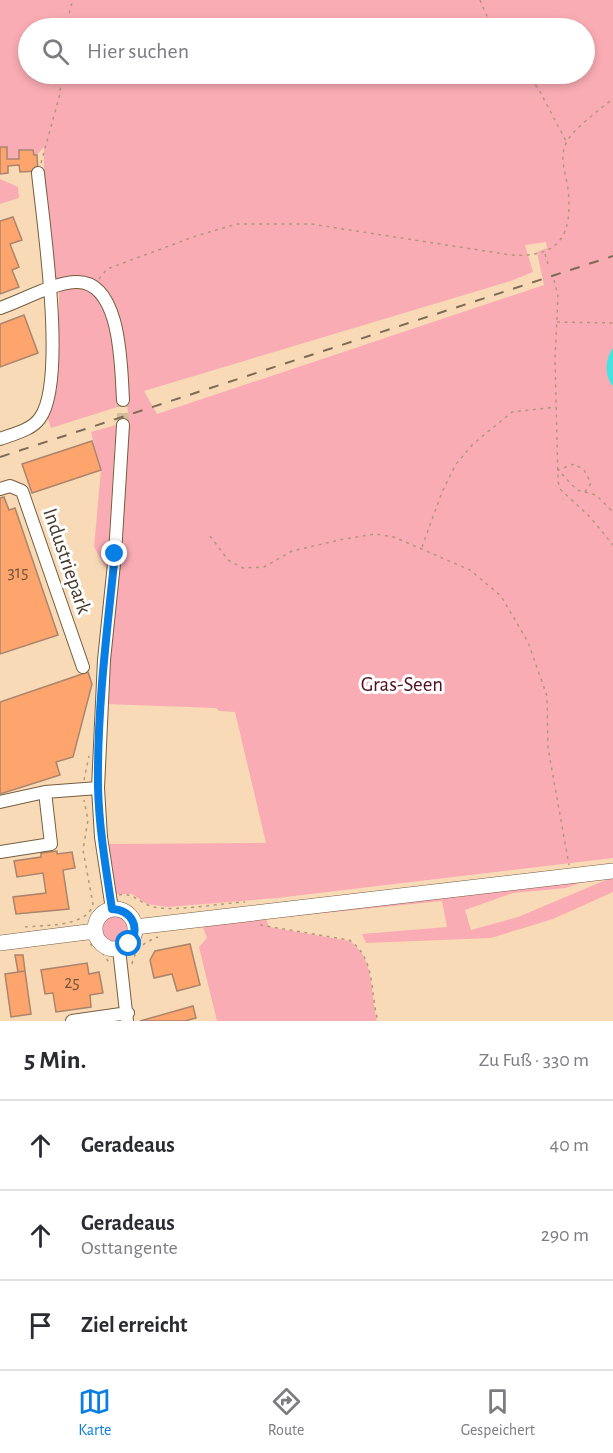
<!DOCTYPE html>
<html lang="de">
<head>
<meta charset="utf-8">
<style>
	:root { --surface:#fff; --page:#f2f2f3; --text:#2b2b33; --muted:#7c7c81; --line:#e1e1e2; --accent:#097ee5 }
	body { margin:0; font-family:"Alegreya Sans",sans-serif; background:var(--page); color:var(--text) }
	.stop { position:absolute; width:18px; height:18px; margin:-14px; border:4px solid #097ee5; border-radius:50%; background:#fff }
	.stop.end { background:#097ee5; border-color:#fff; box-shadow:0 2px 6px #0008 }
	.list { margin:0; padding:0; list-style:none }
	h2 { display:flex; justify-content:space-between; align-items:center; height:78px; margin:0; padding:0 24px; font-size:26px }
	h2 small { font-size:20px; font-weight:400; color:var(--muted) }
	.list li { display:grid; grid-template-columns:39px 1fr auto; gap:18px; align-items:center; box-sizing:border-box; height:90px; padding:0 24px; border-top:2px solid var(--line) }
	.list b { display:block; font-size:22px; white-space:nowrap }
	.list p { margin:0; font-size:20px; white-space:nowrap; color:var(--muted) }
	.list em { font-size:20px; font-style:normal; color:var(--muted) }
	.icon { flex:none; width:33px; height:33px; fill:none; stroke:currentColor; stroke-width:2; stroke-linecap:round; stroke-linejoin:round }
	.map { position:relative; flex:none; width:613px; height:1021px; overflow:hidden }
	.search { position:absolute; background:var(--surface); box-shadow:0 3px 9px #0003; left:18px; right:18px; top:18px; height:66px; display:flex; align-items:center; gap:15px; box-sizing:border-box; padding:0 21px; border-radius:33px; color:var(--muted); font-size:22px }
	.sheet { height:348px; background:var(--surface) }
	nav { display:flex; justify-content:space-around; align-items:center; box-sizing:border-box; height:84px; border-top:2px solid var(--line); background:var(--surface); font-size:16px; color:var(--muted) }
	nav a { display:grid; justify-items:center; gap:3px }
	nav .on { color:var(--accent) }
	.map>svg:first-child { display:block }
	.green { fill:#faacb4; fill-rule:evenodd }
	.water { fill:#46e3e0 }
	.building { fill:#fda56c; stroke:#aa846d; stroke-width:1.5 }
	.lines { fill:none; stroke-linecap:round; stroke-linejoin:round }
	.minor-tunnel { stroke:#d4bb9a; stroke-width:12; stroke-dasharray:12 6; stroke-linecap:butt }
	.minor-casing { stroke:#775d3d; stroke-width:14 }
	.major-casing { stroke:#775d3d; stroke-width:16 }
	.path { stroke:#af997d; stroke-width:1.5; stroke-dasharray:3 4.5; stroke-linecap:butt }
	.minor { stroke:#fff; stroke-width:12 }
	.major { stroke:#fff; stroke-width:15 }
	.rail { stroke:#7c6b56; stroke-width:2; stroke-dasharray:10 10; stroke-linecap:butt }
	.route { stroke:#097ee5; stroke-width:8 }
	.labels { text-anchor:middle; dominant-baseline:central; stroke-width:6; stroke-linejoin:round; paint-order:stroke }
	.number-label { font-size:18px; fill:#74553c }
	.street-label { font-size:21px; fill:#463a2c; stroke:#fff }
	.park-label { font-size:21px; fill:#531320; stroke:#fff }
</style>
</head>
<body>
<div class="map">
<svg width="613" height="1021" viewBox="0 0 613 1021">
	<rect width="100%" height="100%" fill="#f8dbb6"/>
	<path class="green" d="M0 0H613V858L277 898 168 907 147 904 132 894H115L105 844 266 843 235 712 219 711 216 708 104 704 129 422 127 404 51 428 47 416 59 330V292L33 194 44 188V147L37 155H34L33 150H19V159H7V147H0ZM28 28H584V74H28ZM546 242 547 248 537 252 544 285 157 414 144 391 511 281 533 272 525 245Z
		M0 179 18 187 19 198 0 204Z
		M116 425 107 570 94 547 101 470 91 432Z
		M613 877V892L553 919 491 938 366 943 362 934 447 927 442 901 266 919 269 927 349 941C375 957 370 994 377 1021H217L199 947 207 938 200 920 590 879 566 888 513 893 465 910 471 930 518 917Z
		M101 929a14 14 0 1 1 28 0a14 14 0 1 1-28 0Z"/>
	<path class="water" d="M613 348V386C604 377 605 358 613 348Z"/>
	<path class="building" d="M0 147H7V159H19V150H33L34 155H37L38 171 20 172 19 165 8 166V173L0 174Z
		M13 217 22 240 10 244 19 267 12 270 19 287 0 294V221Z
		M24 315 38 353 0 367V324Z
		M92 441 101 470 32 493 22 464Z
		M4 497 9 510 15 508 58 635 0 654V498Z
		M88 672 92 684 73 757 56 762 60 775 0 794V702Z
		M57 851V854L72 852 75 868 63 870 69 909 16 914 13 897 46 893 43 873 17 877 14 861 41 857V853Z
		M190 944 200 985 177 991 172 974 154 978 150 960 155 951Z
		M15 955H23L25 971 18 972Z
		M87 963 89 974 99 972 103 993 90 995 91 1007 56 1012 53 993 45 994 41 970Z
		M25 971 31 1014 11 1017 5 974Z
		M193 1006 196 1018 185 1021H140Z"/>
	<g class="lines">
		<path class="minor-tunnel" d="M123 425V400"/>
		<defs>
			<path id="minor" d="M0 308C21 301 53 283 75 282 122 279 121 369 123 400
				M0 439C13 434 32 430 40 418 67 381 43 222 38 173
				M0 489 10 486 22 491 83 667
				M0 802 45 792 98 788
				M0 852 51 844 45 792
				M112 909 101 837 98 788 104 660 115 554 123 425
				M119 949 127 1021
				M72 1021 128 1013"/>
			<path id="major" d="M95 929a20 20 0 1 1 40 0a20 20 0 1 1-40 0Z
				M135 927 613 871
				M0 943 95 931"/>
		</defs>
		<use href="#minor" class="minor-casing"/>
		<use href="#major" class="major-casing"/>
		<path class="path" d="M480 0 492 28
			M66 28 71 5 74 0
			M525 74 538 88 566 141
			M41 163 60 94 61 74
			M545 254 549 267
			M99 279 107 269 196 236 237 224H311L511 255C560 258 573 235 568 189 566 173 559 159 566 143 571 131 601 108 613 99
			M554 280 558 296 555 359 558 481 560 489 590 517 613 545
			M557 322 613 323
			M585 492 591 483 584 470 574 464 558 470 577 490 596 495 613 512
			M210 536 228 560 243 568 264 567 292 551 344 539 375 534 394 537 470 570 501 596 528 642 547 696 548 748 569 865
			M422 547 442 492 456 464 473 444 512 412 556 407
			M84 780 89 756
			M119 895C134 892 140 904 154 907 176 912 221 903 245 902
			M260 925 349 940C376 957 370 994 378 1021
			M25 927C44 925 88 927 93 904L83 850 88 820 84 800
			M90 944 104 955 110 964
			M132 964C135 949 144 942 158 937"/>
		<use href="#minor" class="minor"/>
		<use href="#major" class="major"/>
		<path class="rail" d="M0 457 613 256"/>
	</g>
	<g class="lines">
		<path class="route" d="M115 554C107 631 97 709 98 787 99 828 106 869 112 909 132 910 141 928 129 944"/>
	</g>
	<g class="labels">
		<g class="number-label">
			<text x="18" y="573">315</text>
			<text x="72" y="983">25</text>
		</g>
		<g class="street-label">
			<text transform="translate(67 561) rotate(71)">Industriepark</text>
		</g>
		<g class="park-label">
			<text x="402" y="684">Gras-Seen</text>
		</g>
	</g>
</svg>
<div class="stop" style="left:129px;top:944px"></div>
<div class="stop end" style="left:115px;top:554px"></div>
<div class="search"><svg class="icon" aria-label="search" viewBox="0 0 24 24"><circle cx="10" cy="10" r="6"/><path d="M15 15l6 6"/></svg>Hier suchen</div>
</div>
<section class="sheet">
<h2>5 Min.<small>Zu Fuß · 330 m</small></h2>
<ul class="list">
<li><svg class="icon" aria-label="ahead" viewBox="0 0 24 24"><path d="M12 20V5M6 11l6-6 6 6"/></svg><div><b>Geradeaus</b></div><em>40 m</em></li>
<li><svg class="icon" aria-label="ahead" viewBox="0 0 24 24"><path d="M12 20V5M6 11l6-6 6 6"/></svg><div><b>Geradeaus</b><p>Osttangente</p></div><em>290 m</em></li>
<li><svg class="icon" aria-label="arrive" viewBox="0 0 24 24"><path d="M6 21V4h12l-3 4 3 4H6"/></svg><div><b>Ziel erreicht</b></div></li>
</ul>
</section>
<nav>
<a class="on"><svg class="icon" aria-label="map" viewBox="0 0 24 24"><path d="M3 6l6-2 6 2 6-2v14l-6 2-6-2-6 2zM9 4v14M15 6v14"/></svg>Karte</a>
<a><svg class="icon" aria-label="directions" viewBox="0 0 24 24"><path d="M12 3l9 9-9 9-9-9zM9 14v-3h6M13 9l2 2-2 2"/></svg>Route</a>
<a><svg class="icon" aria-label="saved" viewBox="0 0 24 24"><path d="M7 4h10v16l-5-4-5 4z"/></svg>Gespeichert</a>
</nav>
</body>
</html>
